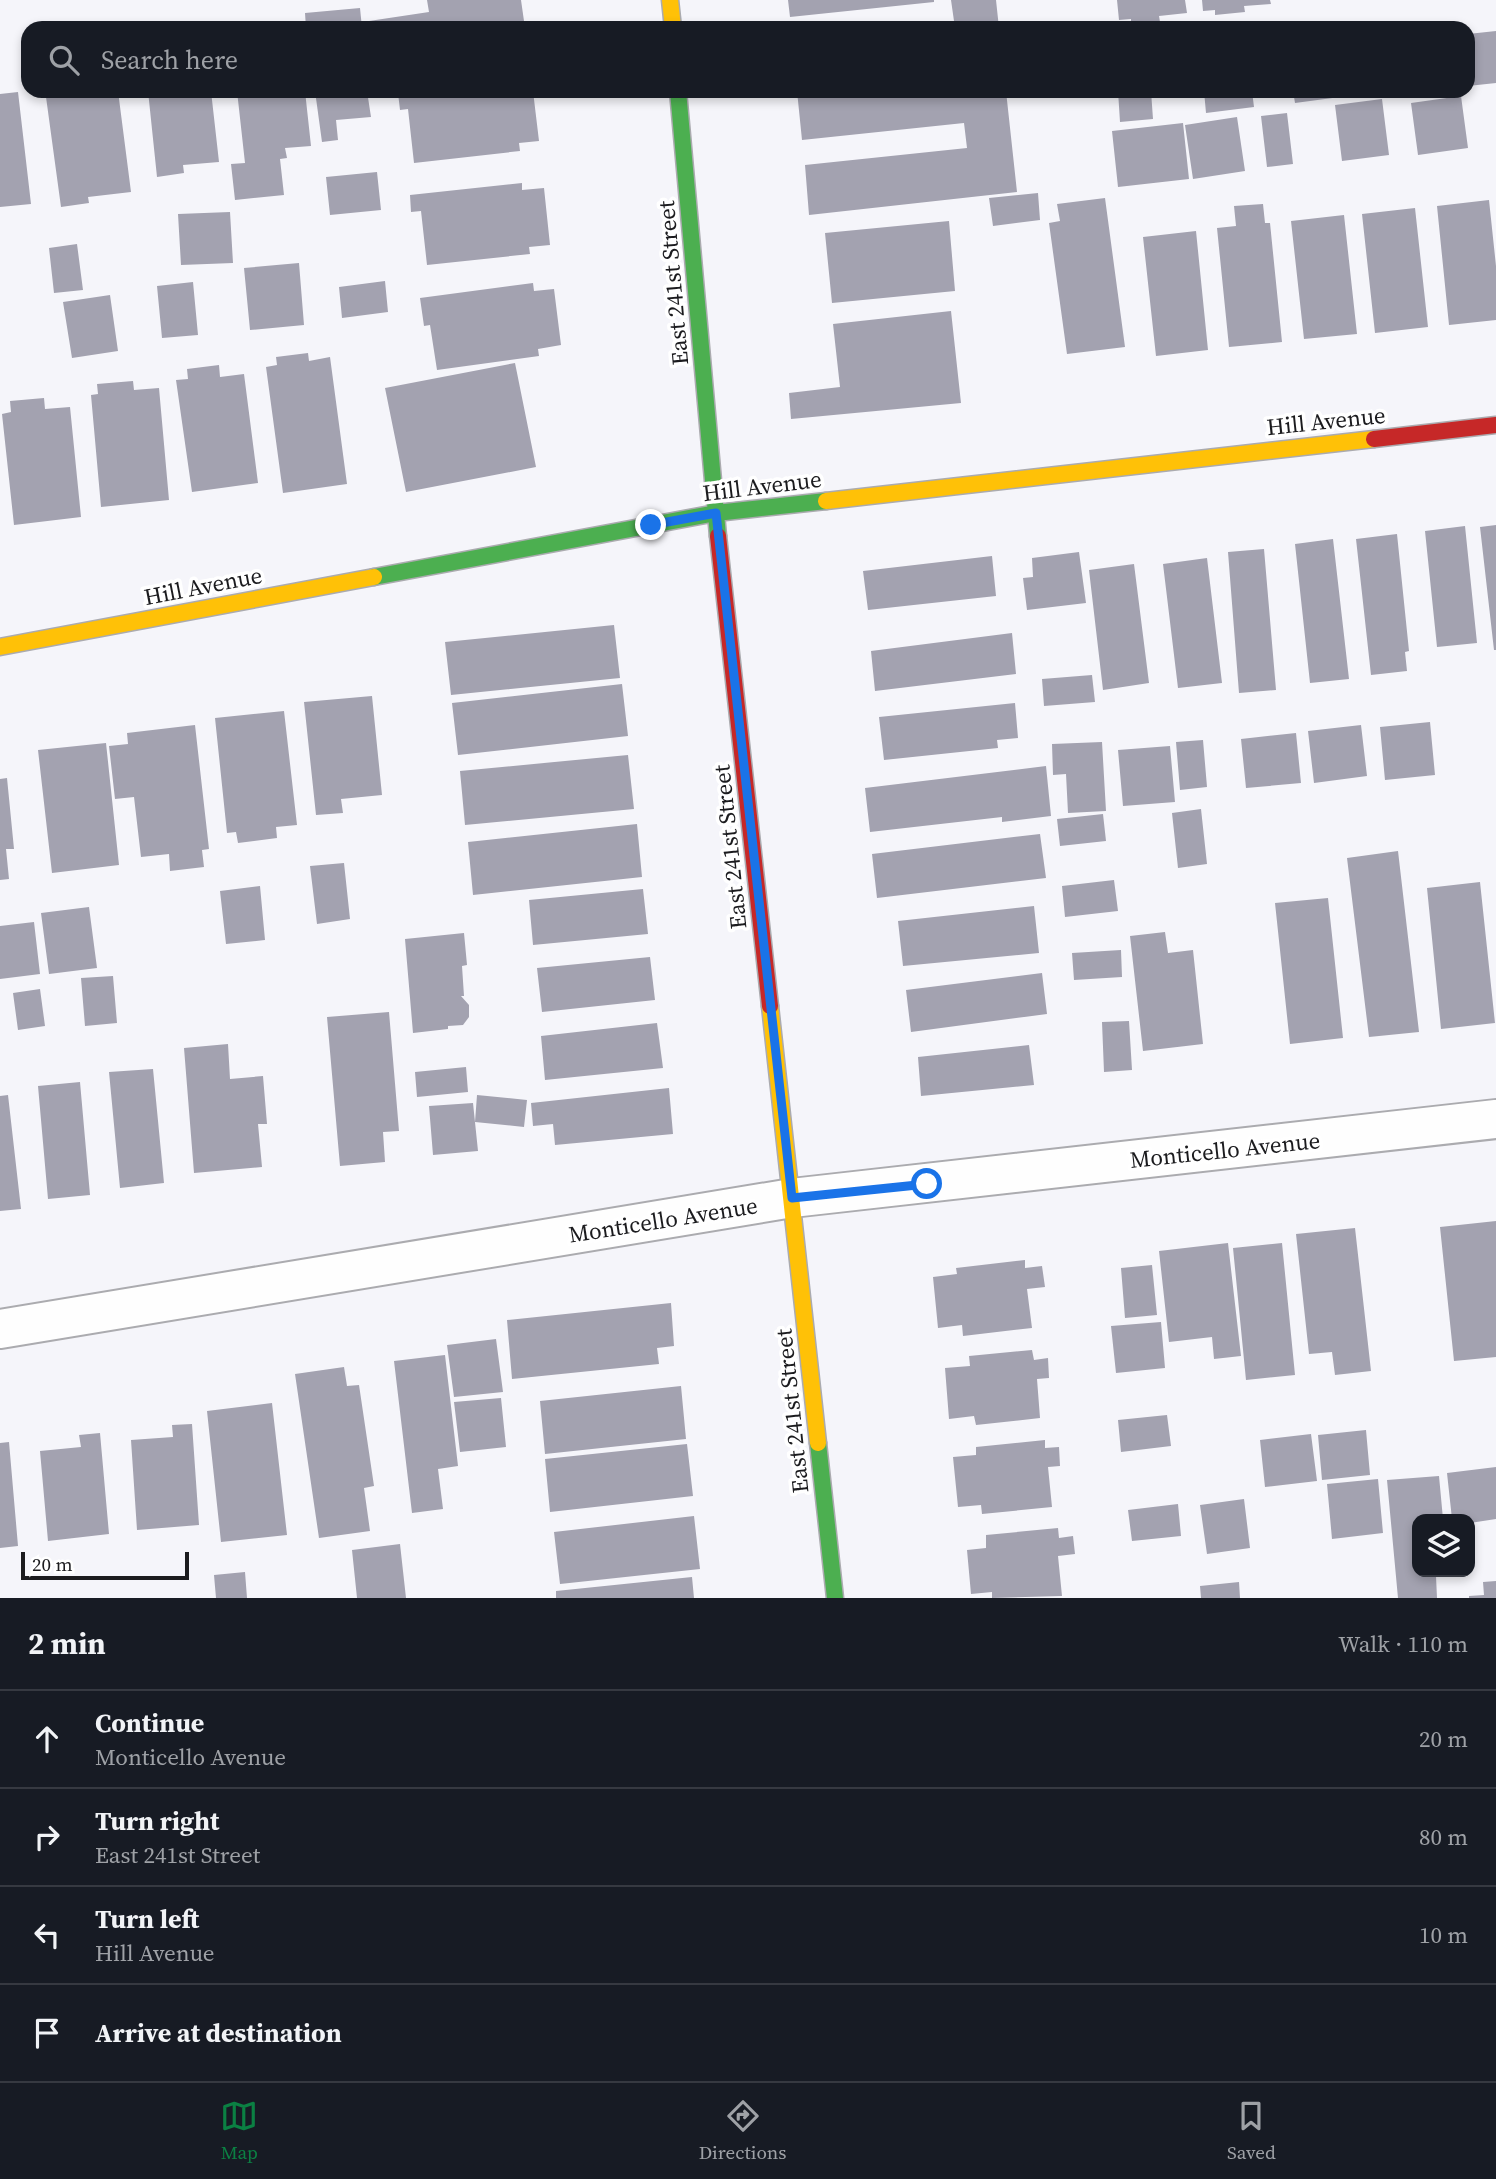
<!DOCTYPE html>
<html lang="en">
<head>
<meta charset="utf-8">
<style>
	:root { --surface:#171b24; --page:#20242c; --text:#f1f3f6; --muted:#9ea1a6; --line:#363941; --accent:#0b8043 }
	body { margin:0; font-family:"Source Serif 4",serif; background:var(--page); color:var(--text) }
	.controls { position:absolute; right:21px; bottom:21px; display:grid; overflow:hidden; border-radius:14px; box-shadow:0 4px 10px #0003 }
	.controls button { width:63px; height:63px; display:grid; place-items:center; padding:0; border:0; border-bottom:2px solid var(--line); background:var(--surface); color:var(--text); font:35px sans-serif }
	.scale { position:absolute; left:21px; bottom:18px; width:168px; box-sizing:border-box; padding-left:7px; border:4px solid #1b1b1e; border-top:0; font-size:19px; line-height:24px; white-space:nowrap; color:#1b1b1e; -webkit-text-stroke:5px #fff; paint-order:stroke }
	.stop { position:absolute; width:21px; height:21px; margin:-16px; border:5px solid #1a73e8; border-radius:50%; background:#fff }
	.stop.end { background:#1a73e8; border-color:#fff; box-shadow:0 2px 7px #0008 }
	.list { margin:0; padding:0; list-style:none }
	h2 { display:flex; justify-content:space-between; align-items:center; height:91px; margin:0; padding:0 28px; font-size:30px }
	h2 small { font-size:23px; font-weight:400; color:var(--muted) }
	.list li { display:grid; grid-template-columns:46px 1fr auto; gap:21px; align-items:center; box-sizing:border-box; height:98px; padding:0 28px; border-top:2px solid var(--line) }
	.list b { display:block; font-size:26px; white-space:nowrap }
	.list p { margin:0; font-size:23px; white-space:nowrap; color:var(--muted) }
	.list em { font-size:23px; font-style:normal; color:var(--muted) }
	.icon { flex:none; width:38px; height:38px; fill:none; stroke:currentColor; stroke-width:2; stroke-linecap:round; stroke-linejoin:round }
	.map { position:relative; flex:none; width:1496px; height:1598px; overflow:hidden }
	.search { position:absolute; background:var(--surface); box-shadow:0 4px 10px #0003; left:21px; right:21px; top:21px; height:77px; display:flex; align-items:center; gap:18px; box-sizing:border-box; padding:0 24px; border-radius:21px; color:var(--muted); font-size:26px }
	.sheet { height:483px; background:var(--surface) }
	nav { display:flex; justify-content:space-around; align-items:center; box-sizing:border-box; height:98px; border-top:2px solid var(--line); background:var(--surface); font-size:19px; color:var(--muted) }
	nav a { display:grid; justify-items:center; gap:4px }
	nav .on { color:var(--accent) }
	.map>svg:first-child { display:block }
	.building { fill:#a3a2b0 }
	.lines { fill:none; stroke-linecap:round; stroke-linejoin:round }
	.street-casing { stroke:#ababaf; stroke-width:42 }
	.fast-casing { stroke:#ababaf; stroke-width:19 }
	.slow-casing { stroke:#ababaf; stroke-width:19 }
	.jam-casing { stroke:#ababaf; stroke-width:19 }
	.street { stroke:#fefefe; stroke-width:38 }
	.fast { stroke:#4caf50; stroke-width:16 }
	.slow { stroke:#ffc107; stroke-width:16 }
	.jam { stroke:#c62828; stroke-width:16 }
	.route { stroke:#1a73e8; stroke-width:9 }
	.labels { text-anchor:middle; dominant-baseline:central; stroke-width:7; stroke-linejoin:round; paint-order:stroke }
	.street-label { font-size:23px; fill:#1b1b1e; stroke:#fff }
</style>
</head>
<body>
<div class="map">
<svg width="1496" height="1598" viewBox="0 0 1496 1598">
	<rect width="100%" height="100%" fill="#f5f5fa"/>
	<path class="building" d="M427 0H521L525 28H371L369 21 429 12Z
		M788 0H934V2L790 17Z
		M951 0H996L999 28H955Z
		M1117 0H1185L1187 13 1159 16 1160 22 1131 26V19L1119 20Z
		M1202 0H1270L1271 4 1244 6 1245 12 1215 15V10L1203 11Z
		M360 8 362 28H306L305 13Z
		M1496 31V83L1468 86V34Z
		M55 91H118L131 192 88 197 89 203 61 207 46 97 56 96Z
		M148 91H211L219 162 183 165 184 173 157 177Z
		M237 91H305L311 146 285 148 287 158 280 159 284 195 235 200 231 164 245 163Z
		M315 91H367L371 117 336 120 338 140 322 142Z
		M413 91H533L539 141 519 143 520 151 414 163 408 109 400 110 398 93Z
		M797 91H1006L1017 192 809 215 805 165 967 148 964 123 802 140Z
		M1118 91H1151L1153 119 1120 122Z
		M1204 91H1252L1254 107 1206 113Z
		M1293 91H1354L1355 95 1295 103Z
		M18 92 31 204 0 207V94Z
		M1461 96 1468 148 1418 155 1411 103Z
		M1382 99 1389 155 1342 161 1335 105Z
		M1287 113 1293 164 1267 167 1261 116Z
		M1237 117 1245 171 1193 179 1185 125Z
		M1183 123 1189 179 1118 187 1112 131Z
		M377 172 381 210 330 215 326 177Z
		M522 183V190L544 188 550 245 529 247 530 254 427 265 421 211 411 212 410 195Z
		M1038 193 1040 220 993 226 989 198Z
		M1105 198 1125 347 1067 354 1049 223 1060 221 1057 204Z
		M1489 200 1496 266V320L1449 325 1437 206Z
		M1263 204 1265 223H1270L1282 342 1229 347 1217 228 1236 226 1234 206Z
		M1415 208 1428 327 1375 333 1362 214Z
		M230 212 233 263 181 265 178 214Z
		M1344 215 1357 334 1304 339 1291 221Z
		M949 221 955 291 832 303 825 233Z
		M1196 231 1208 350 1156 356 1143 237Z
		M77 244 83 290 54 293 49 248Z
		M299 263 304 325 250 330 244 268Z
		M385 281 388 312 342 318 339 287Z
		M193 282 198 335 162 338 157 286Z
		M533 283 534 291 554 289 561 345 538 349 539 356 437 370 430 325 424 326 420 298Z
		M110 295 118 351 72 358 63 302Z
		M951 311 961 403 791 419 789 393 840 387 833 324Z
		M308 353 309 361 330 357 347 484 283 493 266 367 277 365 276 357Z
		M515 363 536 467 406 492 385 388Z
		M219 365 220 377 244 374 258 483 192 492 176 380 188 379 187 369Z
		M133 381 134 390 159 388 169 500 101 507 91 395 98 394 97 384Z
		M44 398 45 409 70 407 81 517 14 525 2 414 11 412 10 401Z
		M1496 525V650H1494L1480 527Z
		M1465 526 1477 643 1437 647 1425 531Z
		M1397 534 1409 651 1405 652 1407 671 1371 675 1356 539Z
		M1333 539 1349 679 1310 683 1295 544Z
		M1264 549 1276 690 1239 693 1228 552Z
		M1079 552 1086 603 1027 610 1023 578 1033 577 1032 558Z
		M992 556 996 596 868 610 863 571Z
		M1207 558 1222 683 1178 688 1163 564Z
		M1134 564 1149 683 1103 690 1089 570Z
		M614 625 620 678 451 695 445 642Z
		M1012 633 1016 674 875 691 871 651Z
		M1092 675 1095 702 1044 706 1042 679Z
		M622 684 628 736 458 755 452 703Z
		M372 696 382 795 341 799 343 813 316 815 304 702Z
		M1015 703 1018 738 997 740 998 748 884 760 879 717Z
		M284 711 297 825 276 827 277 838 238 843 236 832 227 833 215 718Z
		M1430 722 1435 775 1385 780 1380 727Z
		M195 725 209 849 202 850 204 867 170 871 169 854 141 857 134 797 115 799 109 746 128 744 127 733Z
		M1361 725 1367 776 1314 783 1308 731Z
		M1296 733 1301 783 1246 788 1241 739Z
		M1203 740 1207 787 1180 790 1176 742Z
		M1102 742 1106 811 1068 813 1066 774 1053 775 1052 744Z
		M106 743 119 865 52 873 38 750Z
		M1170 746 1175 802 1123 806 1118 750Z
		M628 755 634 809 465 825 460 771Z
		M1046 766 1051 816 1002 822V817L870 832 865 788Z
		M7 778 14 849H6L9 879 0 880V779Z
		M1201 809 1207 864 1178 868 1172 813Z
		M1103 814 1106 841 1060 846 1057 819Z
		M637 824 642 877 473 895 468 842Z
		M1040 834 1046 878 877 898 872 854Z
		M1398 851 1419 1032 1369 1037 1347 858Z
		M344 863 350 919 317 924 310 866Z
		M1114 880 1118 911 1065 917 1062 886Z
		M1480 882 1495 1023 1441 1029 1427 888Z
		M260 886 265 940 226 944 220 891Z
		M643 889 648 934 533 945 529 900Z
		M1328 898 1343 1038 1290 1044 1275 903Z
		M1034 906 1039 953 903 966 898 921Z
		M89 907 97 968 49 974 41 913Z
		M34 922 40 974 0 979V926Z
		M1165 932 1168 953 1193 950 1203 1044 1143 1051 1130 936Z
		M464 933 467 965 462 966 464 996H461L469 1005V1017L463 1025 448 1026V1029L413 1033 405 939Z
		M1121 950 1122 977 1074 980 1072 953Z
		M650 957 655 1000 542 1012 537 968Z
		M1042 973 1047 1014 911 1032 906 990Z
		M113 976 117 1023 85 1026 81 978Z
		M40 989 45 1026 18 1030 13 993Z
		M389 1012 399 1131 383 1132 385 1162 340 1166 327 1017Z
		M1129 1021 1132 1070 1104 1072 1102 1022Z
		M657 1023 663 1068 545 1080 541 1036Z
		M228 1044 230 1079 263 1076 267 1124H258L262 1167 194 1173 184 1048Z
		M1029 1045 1034 1085 921 1096 918 1057Z
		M466 1067 468 1092 417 1097 415 1072Z
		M153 1069 164 1183 120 1188 109 1072Z
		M80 1082 90 1195 48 1199 38 1086Z
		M669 1088 673 1134 555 1145 553 1124 533 1126 531 1103Z
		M8 1095 21 1209 0 1211V1096Z
		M477 1095 527 1100 524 1127 475 1122Z
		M473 1103 478 1151 433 1155 429 1106Z
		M1496 1221V1357L1454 1361 1440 1227Z
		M1355 1228 1371 1371 1335 1375 1332 1352 1309 1354 1296 1234Z
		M1228 1243 1241 1356 1214 1359 1212 1337 1169 1342 1159 1251Z
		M1282 1243 1295 1375 1246 1380 1233 1248Z
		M1025 1260V1268L1042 1266 1045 1287 1027 1289 1032 1328 963 1336 962 1325 938 1328 933 1277 957 1274 956 1268Z
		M1152 1265 1157 1315 1125 1318 1121 1268Z
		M671 1303 674 1346 657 1348 659 1364 512 1379 507 1320Z
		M1161 1322 1165 1368 1116 1373 1111 1326Z
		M496 1339 503 1392 454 1397 447 1345Z
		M1032 1350 1034 1360 1048 1358 1049 1378 1037 1379 1040 1418 976 1425 974 1416 949 1419 945 1368 970 1366 969 1356Z
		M445 1355 458 1466 438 1469 443 1509 412 1513 394 1361Z
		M344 1367 347 1386 359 1385 374 1486 364 1488 370 1531 319 1538 295 1374Z
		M681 1386 686 1439 545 1454 540 1401Z
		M501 1398 506 1447 460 1452 454 1402Z
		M272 1403 287 1535 221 1542 207 1411Z
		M1167 1415 1171 1446 1121 1452 1118 1420Z
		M192 1424 199 1525 137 1530 131 1440 173 1437 172 1425Z
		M1366 1430 1370 1475 1322 1480 1318 1435Z
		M100 1433 109 1534 48 1541 40 1451 81 1447 79 1435Z
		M1311 1434 1317 1481 1265 1487 1260 1440Z
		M1045 1440V1448L1059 1447 1060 1466 1048 1467 1052 1507 982 1514 981 1505 958 1507 953 1457 976 1455V1447Z
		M9 1442 18 1546 0 1548V1443Z
		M687 1444 693 1496 550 1512 545 1459Z
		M1496 1467V1519L1470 1523V1519H1452L1447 1473Z
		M1439 1476 1443 1519H1417V1572H1448V1575L1436 1576 1437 1598H1398L1387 1480Z
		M1378 1479 1383 1533 1332 1539 1327 1484Z
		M1244 1499 1250 1548 1207 1554 1200 1505Z
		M1178 1504 1181 1536 1132 1541 1128 1510Z
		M694 1516 700 1569 560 1584 554 1532Z
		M1058 1528 1059 1538 1073 1536 1075 1554 1058 1556 1062 1596 992 1598V1592L971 1594 967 1550 986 1548V1535Z
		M400 1544 406 1598H357L352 1550Z
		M245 1572 247 1598H216L214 1575Z
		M692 1577 694 1598H556V1591Z
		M1496 1581V1598H1469V1596L1484 1595 1483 1582Z
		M1239 1582 1240 1598H1201L1200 1586Z"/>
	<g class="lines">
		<defs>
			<path id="street" d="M0 1329 792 1198 1496 1119"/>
			<path id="fast" d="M678 91 718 536
				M374 577 716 513 826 501
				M818 1443 835 1598"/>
			<path id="slow" d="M670 0 673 28
				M826 501 1374 439
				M0 647 374 577
				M770 1006 818 1443"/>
			<path id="jam" d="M1374 439 1496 425
				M718 536 770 1006"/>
		</defs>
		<use href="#street" class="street-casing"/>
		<use href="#fast" class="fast-casing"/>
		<use href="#slow" class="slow-casing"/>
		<use href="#jam" class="jam-casing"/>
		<use href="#street" class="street"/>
		<use href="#fast" class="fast"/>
		<use href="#slow" class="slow"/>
		<use href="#jam" class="jam"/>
	</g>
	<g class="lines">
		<path class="route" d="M651 525 716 513 792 1198 927 1184"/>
	</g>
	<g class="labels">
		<g class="street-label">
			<text transform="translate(673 283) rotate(-95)">East 241st Street</text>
			<text transform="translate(1326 421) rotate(-6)">Hill Avenue</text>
			<text transform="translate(762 486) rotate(-7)">Hill Avenue</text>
			<text transform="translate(203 586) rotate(-11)">Hill Avenue</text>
			<text transform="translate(730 847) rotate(-96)">East 241st Street</text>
			<text transform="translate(1225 1150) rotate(-6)">Monticello Avenue</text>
			<text transform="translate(663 1220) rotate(-9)">Monticello Avenue</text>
			<text transform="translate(792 1411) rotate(-96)">East 241st Street</text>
		</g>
	</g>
</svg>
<div class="controls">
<button><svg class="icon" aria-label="layers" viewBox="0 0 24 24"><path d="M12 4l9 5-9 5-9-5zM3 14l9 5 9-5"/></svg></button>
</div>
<div class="scale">20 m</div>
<div class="stop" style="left:927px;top:1184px"></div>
<div class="stop end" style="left:651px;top:525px"></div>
<div class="search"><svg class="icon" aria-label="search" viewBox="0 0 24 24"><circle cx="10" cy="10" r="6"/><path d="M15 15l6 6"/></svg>Search here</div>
</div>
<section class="sheet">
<h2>2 min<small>Walk · 110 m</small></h2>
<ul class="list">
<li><svg class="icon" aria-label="ahead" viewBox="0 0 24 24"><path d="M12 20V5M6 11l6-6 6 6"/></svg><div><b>Continue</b><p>Monticello Avenue</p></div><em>20 m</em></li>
<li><svg class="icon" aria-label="right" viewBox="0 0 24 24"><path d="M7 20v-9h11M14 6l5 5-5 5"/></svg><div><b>Turn right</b><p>East 241st Street</p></div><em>80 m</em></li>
<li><svg class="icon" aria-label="left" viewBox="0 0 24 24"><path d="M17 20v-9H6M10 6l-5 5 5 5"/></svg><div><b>Turn left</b><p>Hill Avenue</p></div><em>10 m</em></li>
<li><svg class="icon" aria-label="arrive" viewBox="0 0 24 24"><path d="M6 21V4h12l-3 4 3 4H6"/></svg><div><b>Arrive at destination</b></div></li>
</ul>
</section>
<nav>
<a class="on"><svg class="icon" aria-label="map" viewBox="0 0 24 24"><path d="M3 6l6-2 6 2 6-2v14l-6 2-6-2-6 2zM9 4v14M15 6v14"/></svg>Map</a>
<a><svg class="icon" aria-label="directions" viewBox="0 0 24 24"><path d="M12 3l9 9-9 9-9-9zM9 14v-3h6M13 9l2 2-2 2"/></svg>Directions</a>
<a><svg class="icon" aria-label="saved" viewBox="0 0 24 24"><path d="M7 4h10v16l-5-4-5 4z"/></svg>Saved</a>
</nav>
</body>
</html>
